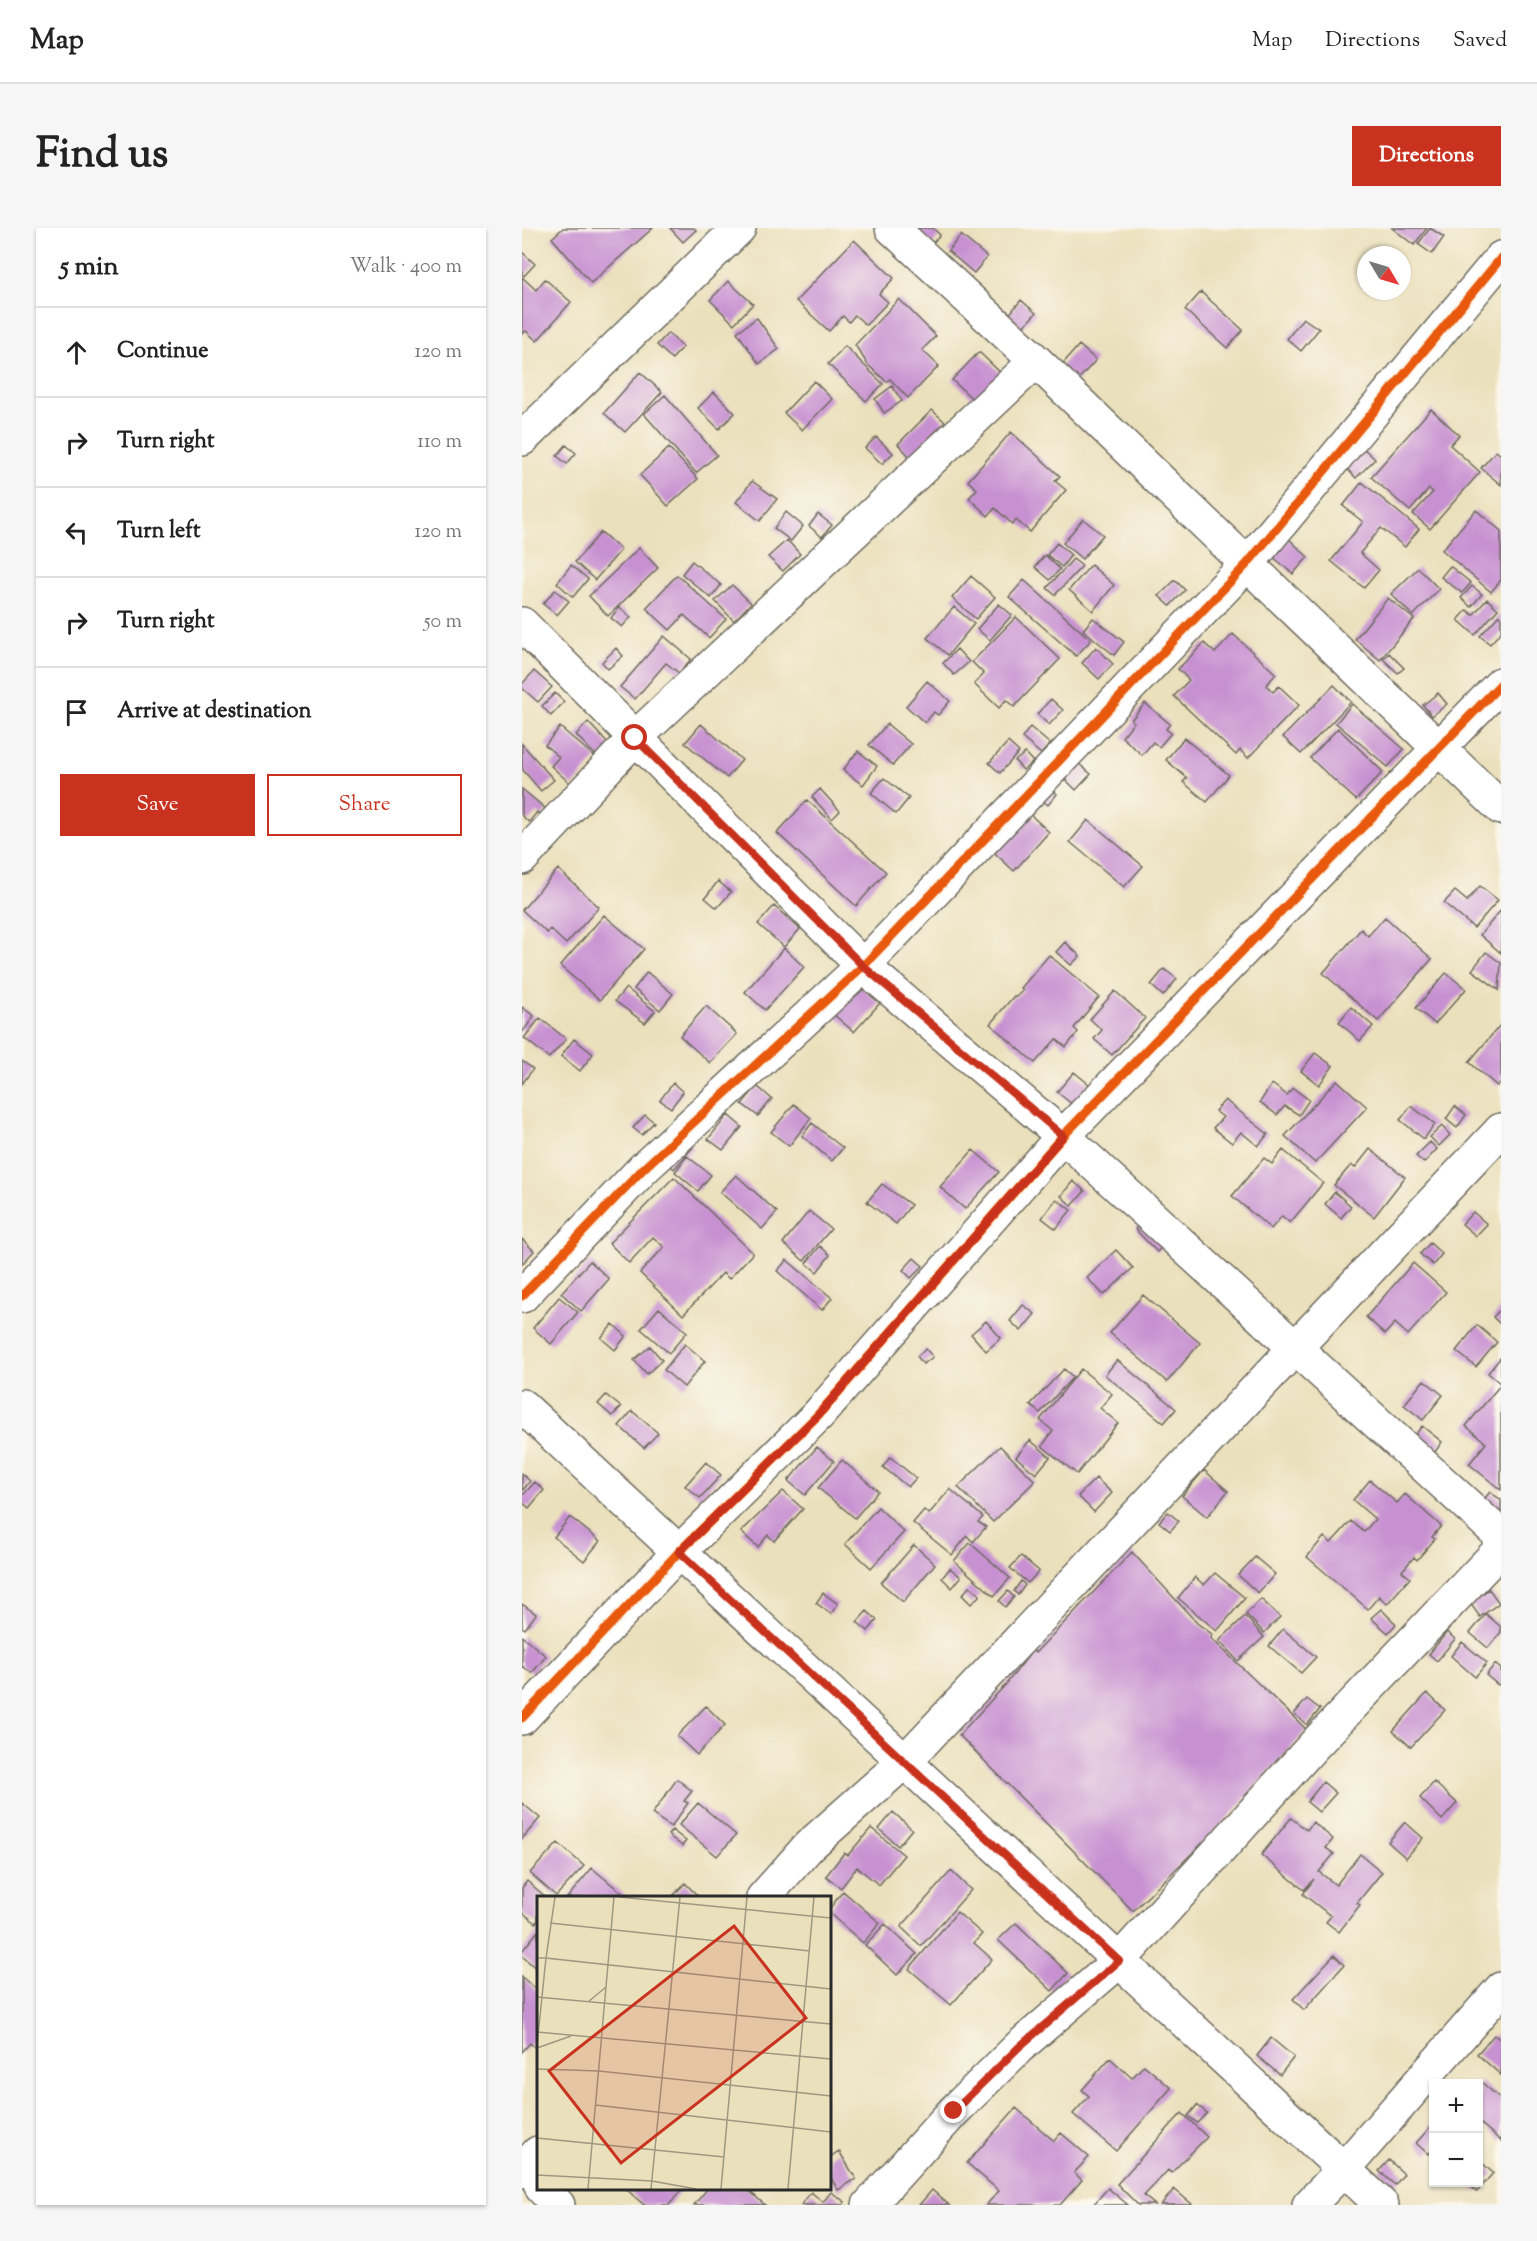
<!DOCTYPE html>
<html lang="en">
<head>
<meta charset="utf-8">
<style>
	:root { --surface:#fff; --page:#f6f6f6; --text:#222; --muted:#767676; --line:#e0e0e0; --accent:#c8321e }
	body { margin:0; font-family:"Sorts Mill Goudy",serif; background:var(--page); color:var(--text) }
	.controls { position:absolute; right:18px; bottom:18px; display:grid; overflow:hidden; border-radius:0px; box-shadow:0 2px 4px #0004 }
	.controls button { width:54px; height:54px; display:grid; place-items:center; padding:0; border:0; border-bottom:2px solid var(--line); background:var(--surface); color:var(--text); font:30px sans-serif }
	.compass { position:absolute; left:835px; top:18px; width:54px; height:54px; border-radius:50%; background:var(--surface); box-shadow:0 2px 4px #0004; rotate:128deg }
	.stop { position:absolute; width:18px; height:18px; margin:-14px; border:4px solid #c8321e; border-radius:50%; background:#fff }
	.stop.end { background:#c8321e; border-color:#fff; box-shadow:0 2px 6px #0008 }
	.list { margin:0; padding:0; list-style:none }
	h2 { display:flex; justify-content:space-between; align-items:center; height:78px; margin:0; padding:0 24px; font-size:26px }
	h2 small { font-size:20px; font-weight:400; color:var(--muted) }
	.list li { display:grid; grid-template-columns:39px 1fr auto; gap:18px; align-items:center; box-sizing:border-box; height:90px; padding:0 24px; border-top:2px solid var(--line) }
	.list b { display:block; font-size:22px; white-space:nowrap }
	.list em { font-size:20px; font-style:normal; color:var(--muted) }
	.actions { display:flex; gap:12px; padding:18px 24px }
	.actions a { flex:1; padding:14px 0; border:2px solid var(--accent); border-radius:0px; text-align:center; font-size:21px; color:var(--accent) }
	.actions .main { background:var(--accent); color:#fff }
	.icon { flex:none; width:33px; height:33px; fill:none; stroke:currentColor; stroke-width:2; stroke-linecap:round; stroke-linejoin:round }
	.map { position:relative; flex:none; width:979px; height:1977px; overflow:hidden; border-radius:0px }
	header { display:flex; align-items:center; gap:36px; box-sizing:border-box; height:84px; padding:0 30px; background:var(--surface); border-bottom:2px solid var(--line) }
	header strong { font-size:28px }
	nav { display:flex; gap:33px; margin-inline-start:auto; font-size:21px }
	.intro { display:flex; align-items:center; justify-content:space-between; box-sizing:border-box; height:144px; padding:0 36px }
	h1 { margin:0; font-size:42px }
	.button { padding:15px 27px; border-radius:0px; background:var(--accent); color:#fff; font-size:21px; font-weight:700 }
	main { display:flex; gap:36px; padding:0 36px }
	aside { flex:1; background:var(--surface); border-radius:0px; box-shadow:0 2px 4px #0004 }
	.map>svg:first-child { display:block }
	.building { fill:#c791d1 }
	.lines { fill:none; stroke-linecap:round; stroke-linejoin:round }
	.minor-casing { stroke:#6e6a5e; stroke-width:36 }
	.minor { stroke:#fff; stroke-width:33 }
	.cycleway-casing { stroke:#fbf7ec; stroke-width:13 }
	.cycleway { stroke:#e8590c; stroke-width:9 }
	.route { stroke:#c8321e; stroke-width:8 }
	.inset-road { fill:none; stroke:#9e9882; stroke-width:1.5 }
	.view { fill:#c8321e; fill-opacity:0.15; stroke:#c8321e; stroke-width:3 }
	.inset-edge { fill:none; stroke:#2b2b2b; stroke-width:3 }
</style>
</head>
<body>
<header>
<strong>Map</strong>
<nav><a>Map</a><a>Directions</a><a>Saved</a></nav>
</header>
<div class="intro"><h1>Find us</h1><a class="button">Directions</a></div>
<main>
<aside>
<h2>5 min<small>Walk · 400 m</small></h2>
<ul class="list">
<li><svg class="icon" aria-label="ahead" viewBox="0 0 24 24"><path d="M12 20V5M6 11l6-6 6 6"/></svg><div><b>Continue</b></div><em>120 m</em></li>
<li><svg class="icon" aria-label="right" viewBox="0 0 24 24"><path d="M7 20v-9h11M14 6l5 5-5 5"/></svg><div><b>Turn right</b></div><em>110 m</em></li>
<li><svg class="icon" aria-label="left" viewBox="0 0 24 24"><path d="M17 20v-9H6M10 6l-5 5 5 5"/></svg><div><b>Turn left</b></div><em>120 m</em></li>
<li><svg class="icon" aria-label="right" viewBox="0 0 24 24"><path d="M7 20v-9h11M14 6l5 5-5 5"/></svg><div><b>Turn right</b></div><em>50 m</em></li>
<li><svg class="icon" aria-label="arrive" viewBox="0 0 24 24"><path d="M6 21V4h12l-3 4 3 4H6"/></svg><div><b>Arrive at destination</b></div></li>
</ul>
<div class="actions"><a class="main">Save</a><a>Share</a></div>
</aside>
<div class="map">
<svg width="979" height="1977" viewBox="0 0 979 1977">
	<rect width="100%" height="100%" fill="#fbf7ec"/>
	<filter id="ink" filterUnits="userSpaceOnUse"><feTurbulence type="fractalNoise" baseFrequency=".0167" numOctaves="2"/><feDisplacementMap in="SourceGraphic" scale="12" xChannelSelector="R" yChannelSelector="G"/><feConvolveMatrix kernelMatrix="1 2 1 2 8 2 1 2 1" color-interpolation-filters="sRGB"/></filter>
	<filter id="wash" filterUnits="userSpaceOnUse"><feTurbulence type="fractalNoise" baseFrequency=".008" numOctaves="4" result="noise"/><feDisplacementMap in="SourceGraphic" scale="24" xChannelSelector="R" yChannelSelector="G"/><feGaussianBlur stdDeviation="1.35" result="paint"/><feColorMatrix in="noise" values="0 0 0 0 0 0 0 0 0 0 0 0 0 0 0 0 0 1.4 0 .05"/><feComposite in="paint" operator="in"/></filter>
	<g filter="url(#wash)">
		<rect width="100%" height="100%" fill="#ebe0bc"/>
		<g id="blocks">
			<path class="building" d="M41 0H131L69 55 30 10Z
				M148 0H172L174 2 161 14Z
				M387 0H411L418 7 407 19Z
				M870 0H905L892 17Z
				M908 0 922 9 910 26 896 16Z
				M439 7 465 29 452 45 426 23Z
				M332 12 372 50 357 66 366 74 344 97 333 87 327 94 321 88 307 103 274 73Z
				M0 24 13 36 2 48 0 46Z
				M0 49 14 62 23 51 49 74 15 113 4 103 0 106Z
				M206 53 231 76 212 96 188 72Z
				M679 64 721 102 705 120 663 82Z
				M377 71 414 108 400 122 417 138 386 170 368 151 365 154 346 137 333 117Z
				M499 72 514 85 500 100 486 88Z
				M235 90 257 121 237 136 215 104Z
				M781 90 797 101 779 123 765 111Z
				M146 105 161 119 150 131 135 117Z
				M557 117 574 132 554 154 538 139Z
				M323 118 361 156 344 173 306 136Z
				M457 124 483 149 456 176 430 152Z
				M118 144 140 164 103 204 82 185Z
				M292 153 310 171 280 202 262 185Z
				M370 158 380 173 362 185 353 171Z
				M192 164 213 185 197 201 176 180Z
				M143 167 195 227 174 245 122 186Z
				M909 181 937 207 928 217 958 244 908 301 891 286 911 264 907 261 888 283 849 249Z
				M410 182 423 194 388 229 376 216Z
				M489 204 538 248 533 253 544 262 508 304 494 292 490 296 473 280 466 288 447 270 455 261 446 253Z
				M354 209 371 225 360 236 343 220Z
				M44 217 54 225 45 236 35 228Z
				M840 219 853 231 834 250 822 238Z
				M147 220 176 251 146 278 118 247Z
				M974 223 979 227V257L959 240Z
				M230 253 255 271 238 293 214 274Z
				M840 254 897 301 883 319 859 300 838 325 857 342 842 360 809 333 841 294 821 278Z
				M954 282 979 303V352L969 364 920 322Z
				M264 284 281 298 269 313 252 300Z
				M296 286 310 297 300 309 287 298Z
				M561 291 581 307 560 331 541 315Z
				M79 304 99 322 73 352 53 334Z
				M766 310 786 329 771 346 750 328Z
				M265 312 278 326 261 343 246 329Z
				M535 315 549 327 540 339 525 327Z
				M117 320 136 340 86 388 67 368Z
				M523 327 538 341 528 352 513 339Z
				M551 331 560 338 533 367 525 360Z
				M170 333 199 357 189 370 160 346Z
				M49 337 66 351 51 369 35 355Z
				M569 337 592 357 571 383 547 362Z
				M928 338 949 355 940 365 919 349Z
				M896 340 917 361 891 388 869 366Z
				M155 347 204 391 187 410 162 387 148 402 124 380Z
				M449 348 473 369 454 391 430 370Z
				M502 352 569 412 554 428 487 369Z
				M653 352 663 362 648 378 637 368Z
				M210 357 229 375 212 393 193 373Z
				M950 358 960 366 949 379 939 370Z
				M33 362 47 373 35 387 21 376Z
				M866 370 892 391 858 432 833 411Z
				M965 371 976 381 953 407 936 392 945 382 951 387Z
				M477 376 490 387 468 412 455 401Z
				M97 379 109 389 100 399 89 390Z
				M432 379 452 396 426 427 405 410Z
				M977 387 979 389V404L968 416 958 408Z
				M494 389 538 431 492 479 484 472 477 480 452 456 462 446 450 434Z
				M571 390 602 414 592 427 561 402Z
				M711 406 754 446 744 457 751 464 757 458 777 477 726 530 718 522 714 527 652 468 667 452 656 441 682 415 693 425Z
				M142 408 169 431 157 445 144 435 113 471 98 459Z
				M574 419 591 436 577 451 560 435Z
				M94 420 101 428 86 441 80 434Z
				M435 421 447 434 432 447 421 435Z
				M867 425 882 440 876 445 861 431Z
				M12 443 30 459 16 474 0 460V456Z
				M405 453 428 473 416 487 412 484 403 495 384 478Z
				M812 457 829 474 779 526 761 509Z
				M33 465 42 474 29 488 20 478Z
				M916 465 925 476 910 488 901 477Z
				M529 471 541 482 527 497 515 486Z
				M623 475 648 496 644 501 649 505 637 519 631 514 620 527 600 509 612 494 609 492Z
				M830 476 882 521 866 539 814 495Z
				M66 494 90 520 78 532 54 507Z
				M179 496 220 532 205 550 163 515Z
				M365 496 389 516 371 537 347 517Z
				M38 499 74 530 51 558 29 538 37 529 23 517Z
				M508 499 528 516 519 526 500 510Z
				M816 500 861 544 834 572 788 530Z
				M662 510 707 547 685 574 661 554 665 550 644 532Z
				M486 514 497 524 478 545 467 535Z
				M0 516 32 552 19 563 0 541Z
				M336 523 355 538 341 557 321 542Z
				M503 525 511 534 501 542 493 533Z
				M556 535 569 546 554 562 542 550Z
				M362 550 387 570 374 586 349 565Z
				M525 558 535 566 526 577 516 569Z
				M0 561 25 582 20 589 15 584 7 594 0 588Z
				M298 561 318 583 310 591 290 569Z
				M285 572 364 644 334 678 255 605Z
				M499 578 527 604 492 643 463 616Z
				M566 592 621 638 602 659 548 614Z
				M36 641 77 679 44 716 28 701 25 705 0 682Z
				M196 653 209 664 195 680 183 670Z
				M958 658 976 672 952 700 922 675 933 663 945 673Z
				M252 678 278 701 262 719 236 696Z
				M979 682V725L958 707Z
				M82 687 122 721 78 772 38 738Z
				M863 689 910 731 856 793 801 745 839 701 846 708Z
				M543 714 558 728 549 737 534 724Z
				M262 720 282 739 243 782 223 764Z
				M964 724 979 735 977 762 950 742Z
				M527 727 577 769 552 800 556 804 544 819 534 811 513 835 468 796 492 768 494 769 501 762 499 760Z
				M642 741 655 751 641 768 629 757Z
				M125 744 151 766 138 782 112 761Z
				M924 745 944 761 913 796 894 780Z
				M338 757 358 775 332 804 311 786Z
				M104 760 133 783 123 795 93 773Z
				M593 763 623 790 590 827 572 811 580 802 568 791Z
				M184 778 215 806 188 835 158 808Z
				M0 779 12 788 0 805Z
				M829 779 851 798 838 813 817 794Z
				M18 790 44 811 27 830 2 810Z
				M979 796V854L975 858 947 834Z
				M52 811 71 826 58 843 39 828Z
				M793 825 811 838 797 857 779 843Z
				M0 833 11 841 0 856Z
				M552 844 568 857 551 877 535 864Z
				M815 852 845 879 793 935 763 908Z
				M151 855 161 864 149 880 138 872Z
				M750 856 765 867 771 860 787 872 777 887 763 878 755 887 738 874Z
				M235 858 250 871 236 888 220 876Z
				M703 872 746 906 736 918 719 904 710 915 691 900 701 889 693 883Z
				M272 876 289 890 267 918 249 904Z
				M889 878 913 896 902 911 878 892Z
				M933 878 944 887 935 900 924 891Z
				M123 887 132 894 120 907 111 900Z
				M206 887 220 899 201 922 186 911Z
				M290 895 321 920 310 933 280 908Z
				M920 898 928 907 917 918 908 909Z
				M163 912 171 919 152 941 145 934Z
				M908 914 915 921 902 935 894 928Z
				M848 921 883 949 852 989 812 957 829 937 833 940Z
				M451 922 477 944 443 981 418 959Z
				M761 922 801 955 768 995 760 988 749 1001 710 968 742 930 750 936Z
				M165 928 189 947 176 963 153 944Z
				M214 947 255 984 240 1001 198 964Z
				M152 949 231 1025 207 1051 201 1045 161 1087 118 1045 142 1019 131 1009 107 1035 87 1015Z
				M551 953 563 963 550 978 539 968Z
				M360 956 389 977 374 996 345 974Z
				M813 964 829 978 819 990 803 976Z
				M534 971 549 982 534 1001 520 990Z
				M287 983 309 1001 282 1033 261 1015Z
				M951 984 965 996 954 1008 940 996Z
				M620 994 642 1017 635 1024 613 1001Z
				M0 1011 12 1023 0 1036Z
				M908 1015 920 1026 911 1037 898 1026Z
				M298 1018 308 1027 295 1044 284 1035Z
				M594 1022 611 1040 582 1067 565 1050Z
				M392 1030 401 1038 389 1050 381 1042Z
				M265 1032 310 1070 300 1082 255 1043Z
				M68 1033 87 1051 59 1083 39 1065Z
				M891 1035 924 1064 886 1107 873 1095 863 1106 844 1089Z
				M621 1067 678 1115 645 1154 588 1105Z
				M37 1069 56 1084 29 1116 11 1100Z
				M501 1077 513 1086 499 1103 488 1093Z
				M137 1080 165 1104 147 1125 119 1101Z
				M979 1081V1097L971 1089Z
				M464 1093 479 1110 464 1123 449 1106Z
				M91 1096 104 1108 93 1122 79 1110Z
				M955 1097 975 1114 954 1139 934 1123Z
				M163 1116 183 1133 162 1159 142 1142Z
				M128 1118 140 1132 125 1146 112 1132Z
				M404 1121 411 1129 401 1136 395 1128Z
				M979 1129V1262L947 1236 964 1215 944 1198 979 1156 966 1145Z
				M595 1132 654 1181 642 1195 583 1147Z
				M542 1141 551 1149 518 1185 508 1177Z
				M559 1141 590 1166 578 1180 596 1195 555 1246 520 1218 531 1203 518 1192Z
				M902 1152 921 1167 901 1192 882 1177Z
				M84 1167 99 1179 90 1188 76 1176Z
				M110 1183 136 1205 122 1220 97 1198Z
				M900 1198 920 1214 911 1227 890 1211Z
				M508 1212 528 1229 514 1246 494 1229Z
				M478 1218 513 1253 471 1294 436 1259Z
				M295 1219 312 1233 283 1267 266 1253Z
				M368 1229 394 1250 386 1259 361 1239Z
				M320 1232 356 1263 333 1290 296 1260Z
				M184 1234 199 1247 178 1270 163 1258Z
				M682 1242 706 1263 685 1289 660 1268Z
				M0 1246 8 1253 0 1263Z
				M574 1250 590 1265 572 1284 556 1268Z
				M848 1252 875 1275 883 1266 919 1298 910 1309 913 1311 895 1332 892 1329 880 1343 888 1350 865 1376 857 1368 846 1381 785 1329 802 1309 809 1315 829 1293 842 1304 853 1291 831 1272Z
				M13 1254 22 1262 7 1280 0 1274V1268Z
				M428 1261 461 1289 456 1294 464 1299 451 1314 445 1308 430 1327 391 1295 402 1282 407 1286Z
				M261 1263 281 1281 252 1313 246 1307 236 1319 219 1304Z
				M968 1264 979 1272V1291L959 1275Z
				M356 1279 382 1304 349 1340 323 1316Z
				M646 1284 657 1293 648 1303 637 1294Z
				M48 1289 78 1313 62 1333 32 1309Z
				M448 1315 488 1350 472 1368 432 1333Z
				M392 1317 413 1336 381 1374 359 1355Z
				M610 1324 675 1395 691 1407 689 1410 691 1412 785 1502 700 1596 611 1683 437 1507 485 1455 511 1422 513 1425Z
				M499 1328 517 1343 506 1355 488 1340Z
				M733 1329 753 1346 736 1365 716 1347Z
				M428 1340 439 1349 430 1360 420 1350Z
				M693 1345 723 1370 695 1403 656 1370 673 1349 682 1357Z
				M499 1353 503 1357 496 1367 492 1363Z
				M448 1358 458 1367 449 1376 440 1367Z
				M967 1361 977 1375 958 1389 948 1375Z
				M486 1363 492 1369 483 1379 477 1373Z
				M301 1365 316 1376 309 1386 294 1375Z
				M739 1371 758 1389 742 1405 724 1386Z
				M0 1376 14 1386 3 1401 0 1399Z
				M859 1381 874 1396 866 1405 849 1390Z
				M345 1383 355 1392 346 1403 335 1394Z
				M964 1386 979 1399V1404L966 1420 948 1405Z
				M723 1388 742 1409 716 1433 697 1413Z
				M761 1401 794 1429 779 1445 747 1418Z
				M925 1404 933 1411 915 1433 907 1426Z
				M0 1408 24 1428 10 1445 0 1438Z
				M940 1414 965 1435 953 1449 929 1428Z
				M973 1436 979 1441V1454L976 1457 964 1447Z
				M905 1465 923 1482 889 1519 871 1503Z
				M785 1471 798 1481 785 1497 772 1486Z
				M184 1478 203 1497 175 1527 155 1508Z
				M155 1551 170 1563 162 1573 166 1575 149 1599 130 1586Z
				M801 1554 814 1565 797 1584 785 1574Z
				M912 1554 935 1575 920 1592 898 1570Z
				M0 1575 18 1590 0 1611Z
				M176 1575 214 1607 195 1628 157 1597Z
				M371 1584 390 1601 376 1618 357 1601Z
				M769 1590 785 1602 791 1594 811 1611 804 1620 812 1626 797 1644 814 1657 838 1626 860 1644 835 1675 838 1677 817 1704 804 1694 809 1688 781 1666 792 1651 782 1662 739 1627Z
				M883 1594 901 1610 884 1630 866 1614Z
				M349 1600 382 1627 357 1657 335 1639 319 1660 304 1648 322 1625 326 1627Z
				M150 1602 164 1613 160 1618 146 1607Z
				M36 1615 62 1638 34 1668 8 1645Z
				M70 1640 106 1670H45Z
				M429 1643 449 1662 399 1718 379 1699Z
				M5 1653 25 1670H16V1692L14 1695 0 1684V1660Z
				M163 1655 178 1670H149Z
				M321 1663 358 1695 341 1715 308 1686V1680Z
				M435 1684 460 1706 452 1715 470 1731 429 1777 387 1741Z
				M494 1695 546 1745 530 1763 476 1712Z
				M363 1696 395 1726 375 1747 343 1717Z
				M16 1703V1742L0 1728V1723Z
				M812 1727 822 1737 782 1782 771 1771Z
				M0 1749 16 1764V1822L8 1815 0 1824Z
				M972 1807 979 1812V1847L955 1826Z
				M749 1810 772 1829 758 1847 735 1828Z
				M588 1830 610 1850 622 1837 649 1860 594 1923 551 1886 567 1868 560 1862Z
				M958 1853 979 1871V1913L957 1894Z
				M675 1877 685 1885 675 1895 666 1888Z
				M494 1880 532 1913 539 1905 567 1929 552 1945 560 1952 538 1977H464L477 1963 445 1935Z
				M660 1885 685 1909 649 1945 646 1942 622 1968 633 1977H616L595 1956Z
				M912 1895V1920L906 1926 894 1915Z
				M317 1923 334 1951 316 1962 308 1948V1929Z
				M867 1932 882 1946 873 1957 857 1943Z
				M957 1932 971 1945 955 1964 944 1954H957Z
				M103 1960H161L147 1977H122Z
				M186 1960H224L243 1977H172Z
				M586 1960 606 1977H571Z
				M652 1961 671 1977H639Z
				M410 1962 427 1977H397Z
				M289 1964 301 1974 309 1964 323 1974 321 1977H279Z"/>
		</g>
	</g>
	<g filter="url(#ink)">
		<use href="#blocks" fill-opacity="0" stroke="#6e6a5e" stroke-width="1.5"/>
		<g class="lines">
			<defs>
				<path id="minor" d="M370 0 514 133 979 580
					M0 211 217 0
					M0 396 341 738 541 908 979 1308
					M0 630 113 510 514 133
					M0 1068 122 940 341 738 725 336 979 30
					M0 1178 860 1977
					M0 1490 157 1324 296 1187 541 908 979 456
					M241 1670 287 1618 383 1533 979 902
					M0 1943 16 1925
					M20 1960 36 1977
					M347 1977 432 1883 497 1819 597 1733 794 1515 979 1321
					M787 1977 821 1942 979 1761"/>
			</defs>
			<use href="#minor" class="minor-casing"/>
			<use href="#minor" class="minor"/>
			<defs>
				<path id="cycleway" d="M0 1068 122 940 341 738 725 336 979 30
					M0 1490 157 1324 296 1187 541 908 979 456"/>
			</defs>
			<use href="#cycleway" class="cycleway-casing"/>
			<use href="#cycleway" class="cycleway"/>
		</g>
	</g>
	<g class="lines" filter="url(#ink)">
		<path class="route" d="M113 510 341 738 541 908 296 1187 157 1324 597 1733 497 1819 432 1883"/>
	</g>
	<g transform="translate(15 1668)">
		<rect width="294" height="294" fill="#ebe0bc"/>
		<path class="inset-road" d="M18 1 9 62 294 93M82 1 294 22M13 27 273 55M0 62H9L0 149M0 101 294 128M51 106 69 91M0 136 294 163M0 152 34 140M0 173 62 175 294 200M58 209 294 236M0 242 187 261M0 279 115 285 159 293M51 293 77 1M114 293 143 1M184 293 210 1M251 293 277 1"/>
		<path class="view" d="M197 30 269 122 84 267 12 175Z"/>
		<rect width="294" height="294" class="inset-edge"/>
	</g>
</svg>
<div class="controls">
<button>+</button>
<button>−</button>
</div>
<svg class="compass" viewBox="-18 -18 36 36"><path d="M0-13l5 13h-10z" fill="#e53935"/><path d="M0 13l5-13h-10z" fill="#767676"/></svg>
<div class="stop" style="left:113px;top:510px"></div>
<div class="stop end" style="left:432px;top:1883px"></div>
</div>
</main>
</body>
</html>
